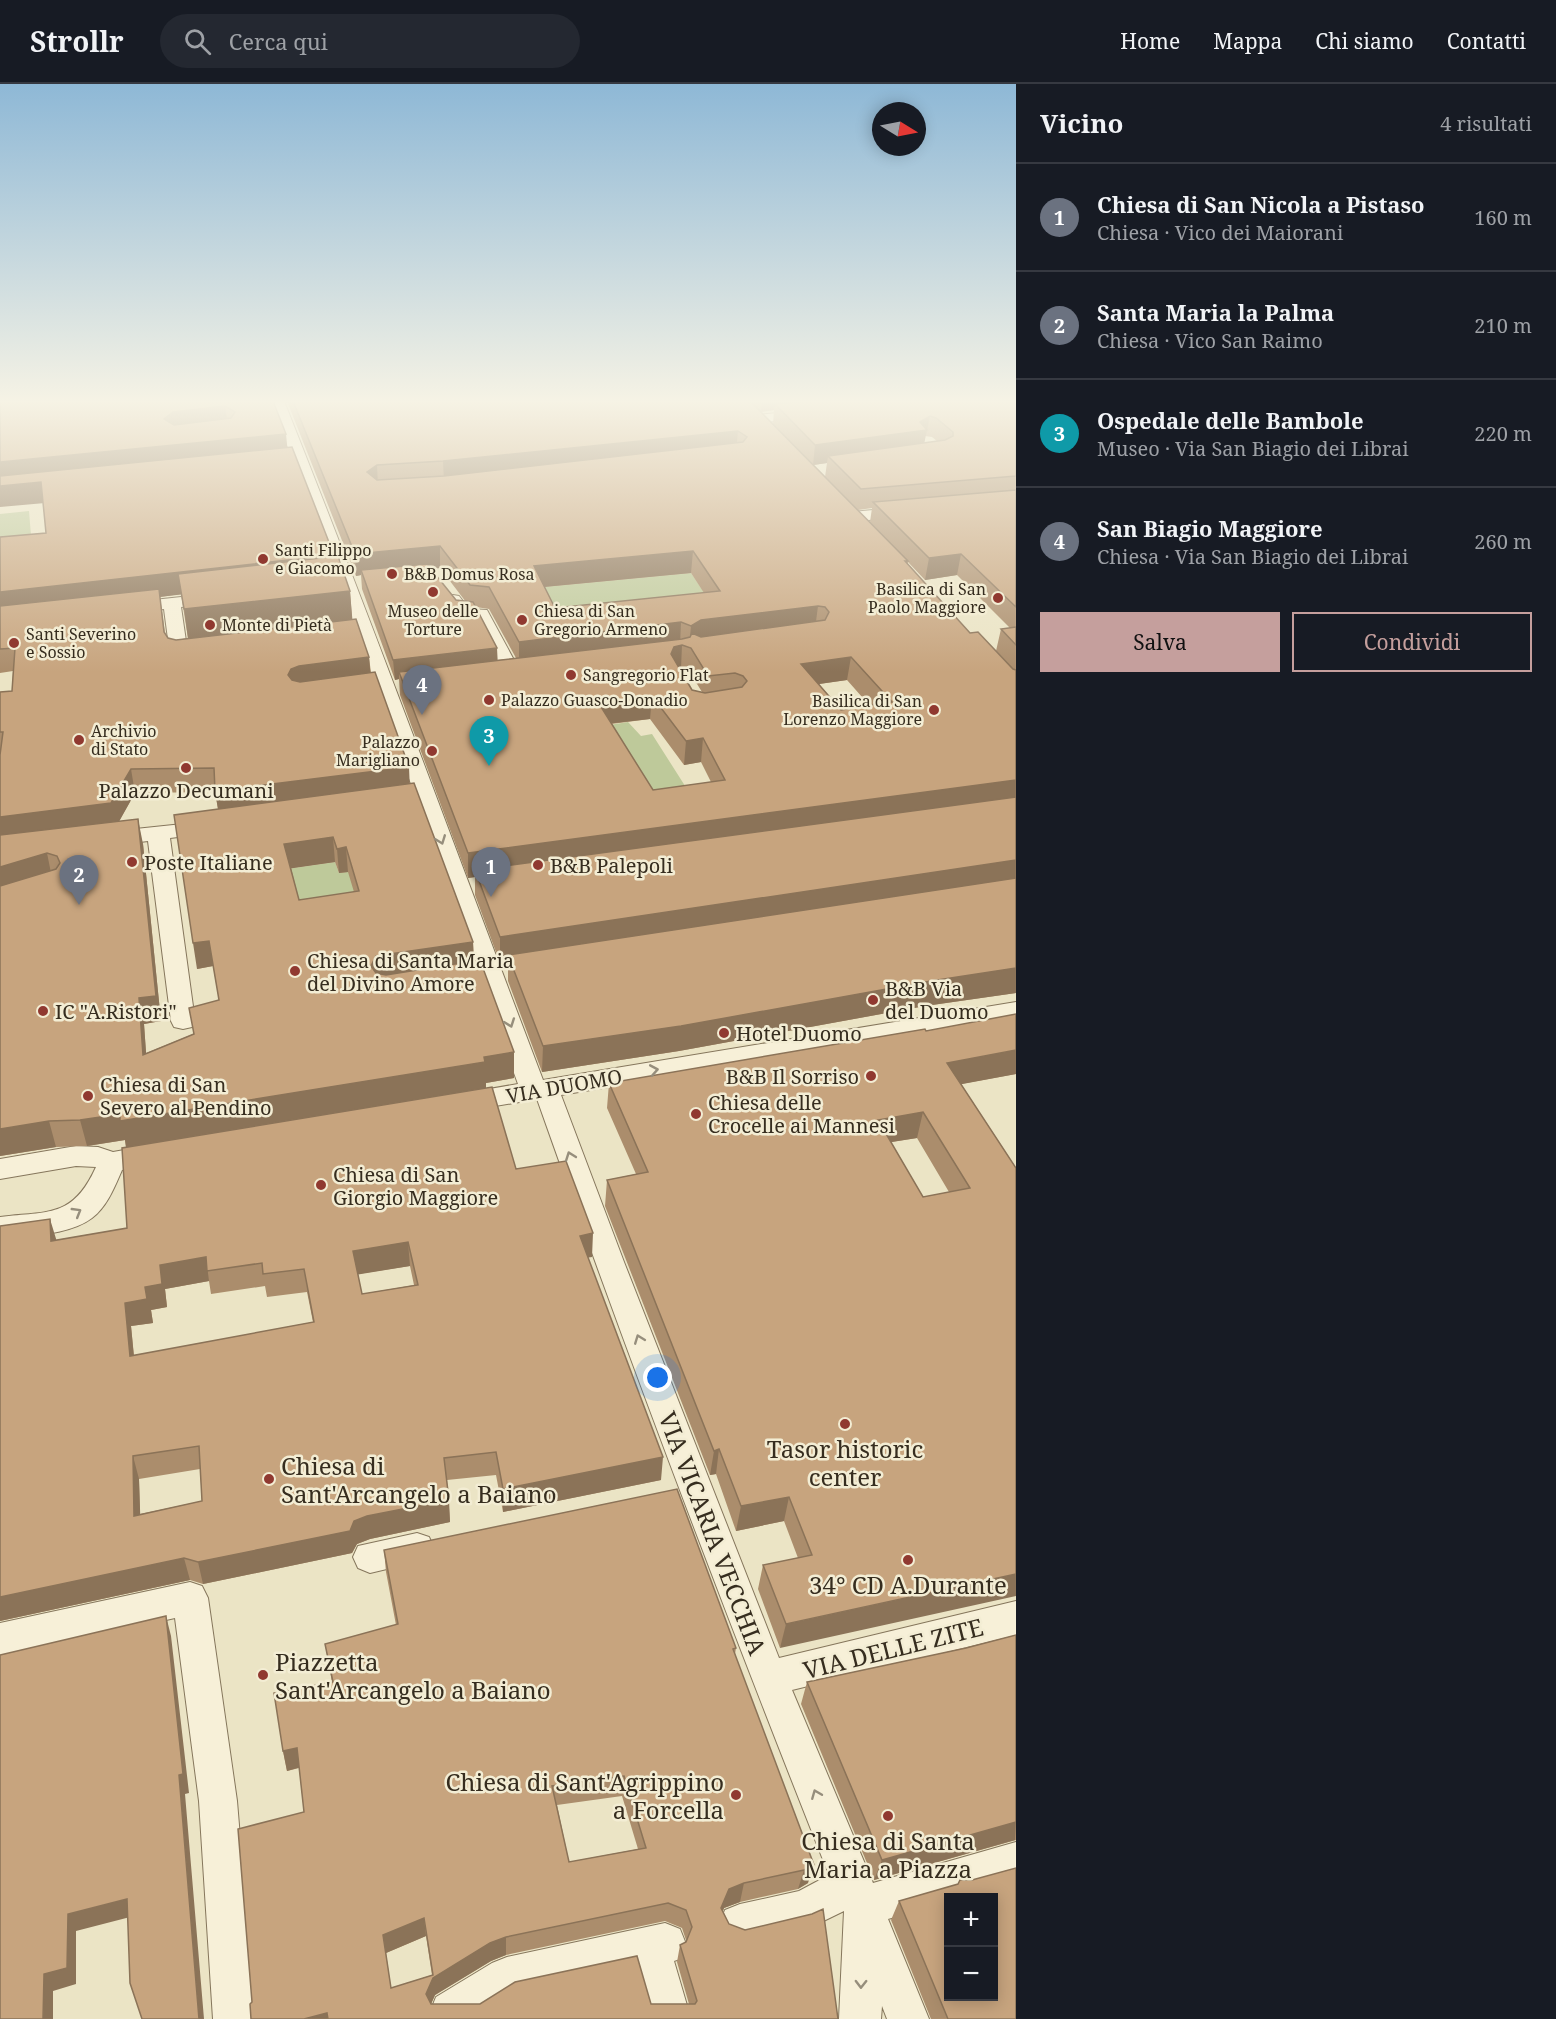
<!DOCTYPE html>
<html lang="it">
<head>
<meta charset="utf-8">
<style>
	:root { --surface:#171b24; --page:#242831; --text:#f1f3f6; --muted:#9ea1a6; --line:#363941; --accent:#c59f9d }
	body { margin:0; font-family:"Noto Serif",serif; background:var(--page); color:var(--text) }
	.controls { position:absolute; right:18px; bottom:18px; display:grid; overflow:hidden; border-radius:0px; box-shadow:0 3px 15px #0003 }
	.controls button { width:54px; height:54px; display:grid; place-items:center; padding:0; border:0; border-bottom:2px solid var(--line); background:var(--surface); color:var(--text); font:30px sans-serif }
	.compass { position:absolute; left:872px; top:18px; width:54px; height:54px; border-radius:50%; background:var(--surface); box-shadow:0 3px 15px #0003; rotate:100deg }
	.you { position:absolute; left:658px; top:1294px; width:21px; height:21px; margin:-15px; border:4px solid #fff; border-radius:50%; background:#1a73e8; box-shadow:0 0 0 9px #1a73e833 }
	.badge { display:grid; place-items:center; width:39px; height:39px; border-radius:50%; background:var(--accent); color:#fff; font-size:20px; font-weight:700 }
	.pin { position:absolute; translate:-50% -50px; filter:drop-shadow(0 2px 3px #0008) }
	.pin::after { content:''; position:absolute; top:32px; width:21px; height:18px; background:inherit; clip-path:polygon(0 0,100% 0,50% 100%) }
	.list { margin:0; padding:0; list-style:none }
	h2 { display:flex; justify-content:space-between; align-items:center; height:78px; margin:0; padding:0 24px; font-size:26px }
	h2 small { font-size:20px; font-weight:400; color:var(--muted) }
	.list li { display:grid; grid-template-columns:39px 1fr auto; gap:18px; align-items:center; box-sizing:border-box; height:108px; padding:0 24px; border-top:2px solid var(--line) }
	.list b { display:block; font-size:22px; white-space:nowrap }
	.list p { margin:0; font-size:20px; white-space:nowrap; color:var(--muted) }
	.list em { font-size:20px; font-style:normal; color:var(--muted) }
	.actions { display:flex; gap:12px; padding:18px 24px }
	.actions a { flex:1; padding:14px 0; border:2px solid var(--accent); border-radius:0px; text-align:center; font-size:21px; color:var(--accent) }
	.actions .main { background:var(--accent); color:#111 }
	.icon { flex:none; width:33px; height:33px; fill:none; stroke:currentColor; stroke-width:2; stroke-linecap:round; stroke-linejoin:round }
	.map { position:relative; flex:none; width:1016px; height:1935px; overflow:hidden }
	header { display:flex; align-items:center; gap:36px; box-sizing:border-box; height:84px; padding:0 30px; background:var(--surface); border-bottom:2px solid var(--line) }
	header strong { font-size:28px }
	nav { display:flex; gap:33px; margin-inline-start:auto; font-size:21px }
	.search { width:420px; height:54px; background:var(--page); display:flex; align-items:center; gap:15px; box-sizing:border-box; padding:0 21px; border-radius:33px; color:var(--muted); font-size:22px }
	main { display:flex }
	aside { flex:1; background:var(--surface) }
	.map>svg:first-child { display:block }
	.green { fill:#bec99a }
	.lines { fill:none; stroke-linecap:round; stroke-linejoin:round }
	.street-casing { stroke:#85765c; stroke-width:2 }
	.street { fill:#f7f0d8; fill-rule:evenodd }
	.wall { fill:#ab8d6c; fill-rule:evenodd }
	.shaded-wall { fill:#8b7358 }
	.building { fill:#c7a47e; stroke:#8b7358; stroke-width:1.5; fill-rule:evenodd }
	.oneway { stroke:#968e7c }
	.poi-dot { fill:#903930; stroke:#f3edd4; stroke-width:2 }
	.labels { text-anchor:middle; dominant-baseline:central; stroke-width:5; stroke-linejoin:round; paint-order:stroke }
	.far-poi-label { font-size:16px; fill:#362d1f; stroke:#f3edd4; text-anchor:start }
	.poi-label { font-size:20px; fill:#362d1f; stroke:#f3edd4; text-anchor:start }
	.street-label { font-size:20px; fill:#362d1f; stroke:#f3edd4 }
	.near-poi-label { font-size:24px; fill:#362d1f; stroke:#f3edd4 }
	.near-street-label { font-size:24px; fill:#362d1f; stroke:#f3edd4 }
</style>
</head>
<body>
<header>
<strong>Strollr</strong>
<div class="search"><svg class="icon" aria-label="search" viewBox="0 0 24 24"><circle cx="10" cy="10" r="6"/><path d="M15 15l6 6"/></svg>Cerca qui</div>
<nav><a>Home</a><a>Mappa</a><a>Chi siamo</a><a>Contatti</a></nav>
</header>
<main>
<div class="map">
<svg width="1016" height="1935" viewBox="0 0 1016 1935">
	<rect width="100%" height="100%" fill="#ebe4c5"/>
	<path class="green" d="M29 427 32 464 0 467V430Z
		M691 489 718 529 554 546 533 504Z
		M628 638 641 652 652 650 687 705 647 711 603 642Z
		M335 778 339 789 361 786 369 811 299 834 287 785Z"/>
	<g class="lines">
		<defs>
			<path id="street" d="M270 317H284C374 542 457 770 543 996L1016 918V934L561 1011 624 1178 779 1574 1016 1517V1551L792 1606 873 1799 1016 1758V1798L962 1814H948V1818L888 1835 929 1935H887L882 1922 881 1935H839L844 1827 805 1846 740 1862 725 1856 719 1841 725 1826 740 1820 799 1807 829 1791C727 1534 629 1276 537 1015L460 1028 451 1025 447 1019 451 1013 460 1010 518 1000C436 772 357 543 270 317Z
				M809 326 816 330 814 333 756 339 749 335 756 331Z
				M905 423 911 425 913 428 911 431 852 438 844 433 852 428Z
				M218 509 224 510 227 514 224 518 181 523 187 564H206L208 568 206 572 179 576 172 574 170 570 164 525 126 529 120 528 117 524 120 520 126 519Z
				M453 511 459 512 469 525 487 526 521 589 519 593H505L475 535 458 534 444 516 447 512Z
				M211 737 219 738 222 743 219 748 170 754 195 937 192 943 183 945 174 943 171 937 148 757 107 762 99 760 96 755 99 750 107 748Z
				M158 1060 168 1063 172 1070 168 1077 122 1086C115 1102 107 1123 92 1134 68 1152 28 1151 0 1155V1133C49 1127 73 1134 96 1083L76 1082 0 1095V1075L76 1062 98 1063 113 1068Z
				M417 1449 429 1453 434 1464 429 1475 370 1489 358 1484 353 1473 358 1462Z
				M190 1498 202 1502 208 1514 237 1717 255 1935H213L199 1717 175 1534 0 1573V1539Z
				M665 1839 680 1845 686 1860 680 1875 674 1877 691 1935H649L636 1887 514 1913 479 1935H433L430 1928 436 1913 492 1879 507 1873Z"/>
		</defs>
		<use href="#street" class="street-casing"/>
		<use href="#street" class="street"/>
	</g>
	<path class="wall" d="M0 317H273L287 364 334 473 350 507 352 535 369 573 371 589 410 700 473 858 474 877 514 968V994L486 999V1004L516 1085 592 1173H588L661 1396 503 1428 496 1391 447 1396 450 1438 370 1455 357 1460 352 1469 203 1500 190 1496 0 1537 56 1156 127 1144 126 1063 125 1056 87 1062 56 1063 0 1072V608L12 607 13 587 0 589V453L46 449 43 419ZM181 510 188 554 176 556 168 554 165 549 160 513ZM215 708 218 725 197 885 213 882 219 916 193 950 146 969 144 940 161 937 143 760 119 737 135 709ZM335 778 339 789 348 788 354 808 299 816 291 784ZM410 1182 414 1201 362 1210 358 1190ZM209 1197 211 1210 265 1202 267 1213 307 1208 313 1238 134 1272 131 1242 153 1239 151 1226 167 1223 165 1205ZM200 1385 202 1417 140 1430 139 1395Z
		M287 317H1016V909L925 922 679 967 542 988 508 897V877L500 879 475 811V793L468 794 400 611 399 595 395 596 362 505 361 491 356 492ZM751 318 761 328 774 326 773 340 813 381 827 379 825 393 858 426 872 424 870 438ZM925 352 932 353 937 357 924 359ZM908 478 925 496 957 491 1010 544 1001 545 996 567 970 549 908 481ZM440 484 466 518 456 516 431 485ZM691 489 704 509 555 524 544 503ZM476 523 489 525 516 574 497 576V564ZM679 584H681L689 587 702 608 692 606ZM847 596 870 622 841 626 819 600ZM650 635 684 681 701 678 711 698 653 706 611 640Z
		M926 947 1016 990 961 1000 1016 1084 780 1564 758 1505 763 1481 798 1474 784 1437 736 1447 716 1390 710 1391 605 1122 607 1096 636 1090 607 1024 609 999ZM917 1054 949 1108 923 1113 891 1058Z
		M384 1466 736 1564 735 1570 808 1799 798 1805 740 1818 724 1824 723 1827 729 1840 838 1935 252 1918 304 1728 299 1684 287 1687 283 1667 332 1598 325 1560 396 1541 386 1488ZM622 1712 638 1765 569 1778 557 1721ZM665 1837 682 1844 686 1856V1858L680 1861 677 1878 689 1920H431L435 1911 491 1877 506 1871ZM426 1852 432 1891 391 1904 386 1869Z
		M1016 1551V1756L874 1796 801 1620 807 1598 966 1564Z
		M972 1796 1016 1935H931L891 1836 899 1817Z"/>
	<path class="shaded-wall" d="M762 317H873L775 320 774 326 761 328Z
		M225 322 228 342 176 348 164 335 173 328Z
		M930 332 923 365 828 372 827 379 813 381 815 361 920 338Z
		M738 347 736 367 444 398 443 377Z
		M286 350 288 370 0 399V378Z
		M377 381 378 402 367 388Z
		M41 398 45 419 0 423V402Z
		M440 462V484L363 491 361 486V491L356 492 355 470Z
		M693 467 691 489 533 504 534 482Z
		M961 470 957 491 925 496 929 474Z
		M334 471 336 493 0 531V508Z
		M350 507 353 543 189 562 184 525Z
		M818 522 815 545 699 559 689 564 691 542 701 536Z
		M681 538 680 561 519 581V558Z
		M682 561 681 584 672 586 671 570 674 563Z
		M497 564 498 583 399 588V595L395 596 393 576Z
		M369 573 371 596 290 614 288 591 291 585 299 582Z
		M851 573 847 596 798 603 801 580Z
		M652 612 650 635 597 641 598 618Z
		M703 654 701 678 684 681 686 657Z
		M409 683 410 707 219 731 215 707Z
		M131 685 135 709 116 743 0 758V733Z
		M1016 696V720L475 786V793L468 794V769Z
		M138 735 143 760 161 937 144 940 148 996 143 971 139 914Z
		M333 753 335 778 287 785 284 760Z
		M346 763 348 788 339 789 337 765Z
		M47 769 52 794 0 810V783Z
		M1016 776V798L508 871V877L500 879V853Z
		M209 857 213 882 197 885 193 859Z
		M473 858 474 883 378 898 371 882 376 872Z
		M1016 884V909L925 922 679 967 542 988 543 962 931 897Z
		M1016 966V990L941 1004 947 979Z
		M514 968V994L486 999V1004L126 1063 125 1056 87 1062 80 1036Z
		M923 1028 917 1054 873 1061 878 1036Z
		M49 1037 56 1063 0 1072V1045Z
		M50 1135 57 1158 51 1157Z
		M593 1149 592 1173 579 1175 580 1152Z
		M408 1158 410 1182 355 1191 353 1167Z
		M206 1173 209 1197 165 1205 167 1223 151 1226 153 1239 131 1242 136 1295 130 1272 125 1219 145 1203 160 1181Z
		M719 1365 716 1390 710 1391 714 1367Z
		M133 1372 139 1395 141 1454 134 1432Z
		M663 1373 661 1396 503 1428V1405Z
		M789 1413 784 1437 736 1447 741 1422Z
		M449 1416 450 1438 370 1455 357 1460 352 1469 203 1500 198 1478 354 1437 367 1432Z
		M184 1474 190 1496 0 1537V1513Z
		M1016 1490V1512L780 1564 786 1540Z
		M166 1532 171 1552 189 1709 185 1710 204 1935H199Z
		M297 1664 301 1683 287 1687 283 1667Z
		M1016 1738 1015 1756 874 1796 882 1776Z
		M814 1781 808 1799 798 1805 804 1786Z
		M744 1799 740 1818 724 1824 717 1842 721 1824 729 1805Z
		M127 1815 134 1832 76 1847V1900L53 1907V1935H43L44 1890 68 1830Z
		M424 1834 426 1852 386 1869 383 1851Z
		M506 1853V1871L491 1877 435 1911 428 1927 426 1910 433 1894 490 1859Z
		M327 1929 328 1935H304Z"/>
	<path class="building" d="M0 317H273L286 350 0 378ZM225 322 235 328 231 334 174 341 164 335 173 328Z
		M293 317H750L908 477H905L970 549 978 548 1013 585 1016 586V696L468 769 399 588 682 555 690 553 692 549 701 553 825 536 829 528 825 523 818 522 701 536 691 542 681 538 519 558 489 503 470 501 440 462 355 470ZM738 347 747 353 743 358 444 392 377 396 367 388 377 381 443 377ZM693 467 720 507 555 524 534 482ZM682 561 691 564 708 592 735 589 743 592 747 597 742 603 705 609 692 606 671 570 674 563ZM851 573 892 618 841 626 801 580ZM652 612 686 657 703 654 725 696 653 706 598 618Z
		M809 317H1016V392L861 405 828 372 945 356 953 352V348L936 334 930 332 920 338 927 346 815 361 775 320Z
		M292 363 334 471 0 508V453L46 449 41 398 0 402V392Z
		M1016 406V523L961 470 929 474 873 418Z
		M338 472 350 507 184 525 178 490Z
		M427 480 456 516 473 518 497 564 393 576 361 486Z
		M159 505 164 548 168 554 176 556 356 535 369 573 299 582 291 585 288 591 292 596 300 598 375 588 409 683 215 707 214 684 131 685 111 719 0 733V671L3 648H0V608L12 607 15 564 0 565V522Z
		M1016 543V561L1001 545Z
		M414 699 473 858 376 872 371 882 376 889 386 891 480 876 514 968 484 973 485 978 120 1037V1030L80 1036 49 1037 0 1045V802L56 785 60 779 57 772 47 769 0 783V751L138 735 156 912 139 914 143 971 194 950 189 924 219 916 209 857 193 859 174 731ZM333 753 337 765 346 763 359 807 299 816 284 760Z
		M1016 713V776L500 853 475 786Z
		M1016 794V884L931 897 681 942 543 962 508 871Z
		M1016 930V966L947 979 1016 1084V1490L786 1540 763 1481 812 1471 789 1413 741 1422 719 1365 714 1367 607 1096 648 1088 609 999 925 945 926 947ZM923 1028 970 1104 923 1113 878 1036Z
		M492 1003 516 1085 566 1077 593 1149 580 1152 663 1373 503 1405 496 1368 444 1374 449 1416 367 1432 354 1437 350 1447 198 1478 184 1474 0 1513V1142L50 1135 51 1157 127 1144 122 1064ZM408 1158 418 1201 362 1210 353 1167ZM206 1173 207 1187 262 1179 263 1190 304 1185 314 1238 130 1272 125 1219 147 1215 145 1203 162 1200 160 1181ZM199 1362 202 1417 134 1432 133 1372Z
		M677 1405 736 1564 733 1565 814 1781 804 1786 744 1799 729 1805 721 1824 729 1840 745 1846 812 1830 823 1825 838 1935H328L327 1929 304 1935H251L250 1920 252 1918 238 1745 304 1728 297 1664 283 1667 274 1609 333 1598 325 1560 398 1540 384 1466ZM624 1692 646 1764 569 1778 552 1702ZM668 1819 686 1826 692 1843 686 1858 680 1861 697 1917 695 1920H651L637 1872 515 1898 480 1920H431L426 1910 433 1894 490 1859 506 1853ZM424 1834 433 1891 391 1904 383 1851Z
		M166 1532 183 1690 179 1691 199 1935H142L130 1899 127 1815 68 1830 67 1884 44 1890 43 1935H0V1571Z
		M1016 1551V1738L882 1776 807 1598 966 1564Z
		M1016 1784V1935H948L899 1817 958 1800 960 1796H972ZM948 1814H993V1912H948Z"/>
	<defs><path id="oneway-chevron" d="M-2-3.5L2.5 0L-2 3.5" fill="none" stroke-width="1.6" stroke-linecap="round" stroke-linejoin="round" transform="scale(1.5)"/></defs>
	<g class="oneway">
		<use href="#oneway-chevron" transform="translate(441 756) rotate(69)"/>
		<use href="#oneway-chevron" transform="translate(510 939) rotate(70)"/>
		<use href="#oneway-chevron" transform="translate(654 986) rotate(-10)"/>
		<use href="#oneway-chevron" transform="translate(570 1072) rotate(-110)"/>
		<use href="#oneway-chevron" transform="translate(77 1128) rotate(-31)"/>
		<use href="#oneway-chevron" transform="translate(639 1255) rotate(-111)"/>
		<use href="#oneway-chevron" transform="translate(816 1710) rotate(-112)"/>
		<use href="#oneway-chevron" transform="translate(861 1900) rotate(91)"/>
	</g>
	<linearGradient id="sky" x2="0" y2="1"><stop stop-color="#8eb8d6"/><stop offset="0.54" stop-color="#f6f3e5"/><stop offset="1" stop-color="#f6f3e5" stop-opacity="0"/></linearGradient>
	<rect width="1016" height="588" fill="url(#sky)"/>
	<g class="poi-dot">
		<circle cx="263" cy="475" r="6"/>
		<circle cx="392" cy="490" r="6"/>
		<circle cx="433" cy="508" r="6"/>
		<circle cx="998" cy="514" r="6"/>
		<circle cx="522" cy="536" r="6"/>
		<circle cx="210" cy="541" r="6"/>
		<circle cx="14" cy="559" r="6"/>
		<circle cx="571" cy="591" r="6"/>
		<circle cx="489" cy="616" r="6"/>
		<circle cx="934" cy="626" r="6"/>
		<circle cx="79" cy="656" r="6"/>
		<circle cx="432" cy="667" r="6"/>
		<circle cx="186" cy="684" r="6"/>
		<circle cx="132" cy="778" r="6"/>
		<circle cx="538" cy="781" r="6"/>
		<circle cx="295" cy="887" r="6"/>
		<circle cx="873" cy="916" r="6"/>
		<circle cx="43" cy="927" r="6"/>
		<circle cx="724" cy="949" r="6"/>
		<circle cx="871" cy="992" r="6"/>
		<circle cx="88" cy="1012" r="6"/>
		<circle cx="696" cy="1030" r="6"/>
		<circle cx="321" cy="1101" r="6"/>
		<circle cx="845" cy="1340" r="6"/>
		<circle cx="269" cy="1395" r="6"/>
		<circle cx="908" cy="1476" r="6"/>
		<circle cx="263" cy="1591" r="6"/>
		<circle cx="736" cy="1711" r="6"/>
		<circle cx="888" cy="1732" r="6"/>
	</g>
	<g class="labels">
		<g class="far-poi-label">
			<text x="275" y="466">Santi Filippo<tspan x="275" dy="18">e Giacomo</tspan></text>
			<text x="404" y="490">B&amp;B Domus Rosa</text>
			<text x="986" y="505" text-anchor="end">Basilica di San<tspan x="986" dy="18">Paolo Maggiore</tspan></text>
			<text x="433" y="527" text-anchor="middle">Museo delle<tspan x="433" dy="18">Torture</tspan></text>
			<text x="534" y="527">Chiesa di San<tspan x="534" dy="18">Gregorio Armeno</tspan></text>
			<text x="222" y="541">Monte di Pietà</text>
			<text x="26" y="550">Santi Severino<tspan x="26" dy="18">e Sossio</tspan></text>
			<text x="583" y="591">Sangregorio Flat</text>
			<text x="501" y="616">Palazzo Guasco-Donadio</text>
			<text x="922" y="617" text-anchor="end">Basilica di San<tspan x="922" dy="18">Lorenzo Maggiore</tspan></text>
			<text x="91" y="647">Archivio<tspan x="91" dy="18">di Stato</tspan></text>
			<text x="420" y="658" text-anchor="end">Palazzo<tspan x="420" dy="18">Marigliano</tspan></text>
		</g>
		<g class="poi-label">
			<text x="186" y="706" text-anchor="middle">Palazzo Decumani</text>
			<text x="144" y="778">Poste Italiane</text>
			<text x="550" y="781">B&amp;B Palepoli</text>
			<text x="307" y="876">Chiesa di Santa Maria<tspan x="307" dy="23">del Divino Amore</tspan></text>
			<text x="885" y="904">B&amp;B Via<tspan x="885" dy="23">del Duomo</tspan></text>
			<text x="55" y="927">IC "A.Ristori"</text>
			<text x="736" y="949">Hotel Duomo</text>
			<text x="859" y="992" text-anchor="end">B&amp;B Il Sorriso</text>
			<text x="100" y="1000">Chiesa di San<tspan x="100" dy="23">Severo al Pendino</tspan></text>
			<text x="708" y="1018">Chiesa delle<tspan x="708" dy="23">Crocelle ai Mannesi</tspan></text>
			<text x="333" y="1090">Chiesa di San<tspan x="333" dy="23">Giorgio Maggiore</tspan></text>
		</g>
		<g class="street-label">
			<text transform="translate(564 1002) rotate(-10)">VIA DUOMO</text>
		</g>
		<g class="near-poi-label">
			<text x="845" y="1364">Tasor historic<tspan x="845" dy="28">center</tspan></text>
			<text x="281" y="1381" text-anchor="start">Chiesa di<tspan x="281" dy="28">Sant'Arcangelo a Baiano</tspan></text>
			<text x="908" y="1500">34° CD A.Durante</text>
			<text x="275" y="1577" text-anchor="start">Piazzetta<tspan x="275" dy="28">Sant'Arcangelo a Baiano</tspan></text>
			<text x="724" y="1697" text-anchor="end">Chiesa di Sant'Agrippino<tspan x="724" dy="28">a Forcella</tspan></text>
			<text x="888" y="1756">Chiesa di Santa<tspan x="888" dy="28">Maria a Piazza</tspan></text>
		</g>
		<g class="near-street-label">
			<text transform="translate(713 1449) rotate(69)">VIA VICARIA VECCHIA</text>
			<text transform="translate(893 1564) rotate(-14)">VIA DELLE ZITE</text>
		</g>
	</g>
</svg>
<div class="controls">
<button>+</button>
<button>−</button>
</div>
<svg class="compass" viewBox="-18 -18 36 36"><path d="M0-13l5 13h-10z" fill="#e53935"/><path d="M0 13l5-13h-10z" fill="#9ea1a6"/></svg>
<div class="you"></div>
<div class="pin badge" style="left:491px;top:813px;background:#6b7280">1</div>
<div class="pin badge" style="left:79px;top:821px;background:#6b7280">2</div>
<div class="pin badge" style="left:489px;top:682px;background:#0f9aa8">3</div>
<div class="pin badge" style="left:422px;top:631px;background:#6b7280">4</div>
</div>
<aside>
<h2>Vicino<small>4 risultati</small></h2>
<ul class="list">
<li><span class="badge" style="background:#6b7280">1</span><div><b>Chiesa di San Nicola a Pistaso</b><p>Chiesa · Vico dei Maiorani</p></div><em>160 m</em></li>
<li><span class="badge" style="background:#6b7280">2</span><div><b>Santa Maria la Palma</b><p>Chiesa · Vico San Raimo</p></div><em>210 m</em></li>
<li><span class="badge" style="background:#0f9aa8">3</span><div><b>Ospedale delle Bambole</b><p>Museo · Via San Biagio dei Librai</p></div><em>220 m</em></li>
<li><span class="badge" style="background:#6b7280">4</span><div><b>San Biagio Maggiore</b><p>Chiesa · Via San Biagio dei Librai</p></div><em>260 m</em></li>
</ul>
<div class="actions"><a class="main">Salva</a><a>Condividi</a></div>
</aside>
</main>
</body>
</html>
